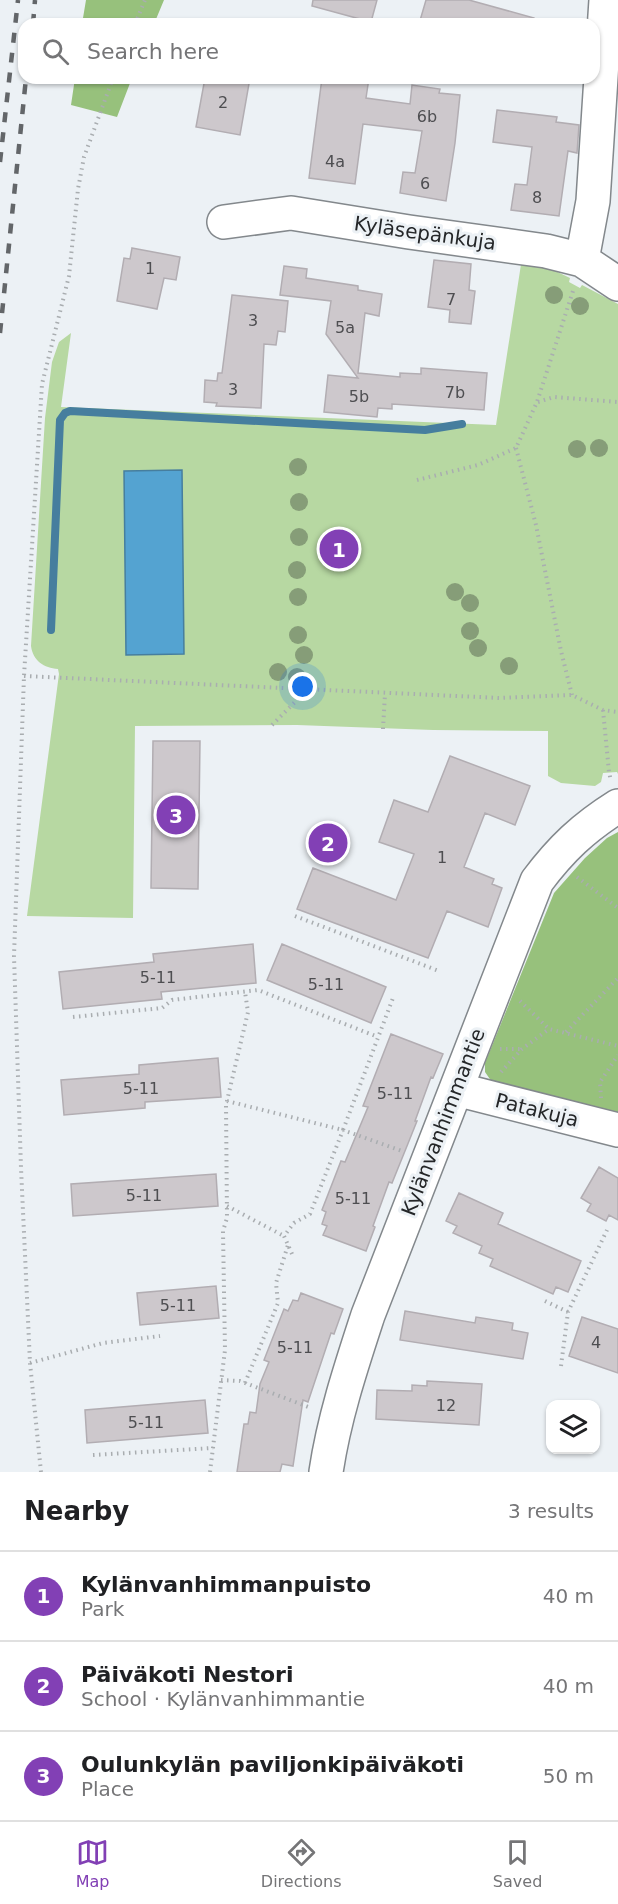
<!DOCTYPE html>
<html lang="en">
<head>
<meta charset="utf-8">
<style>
	:root { --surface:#fff; --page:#f2f2f2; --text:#202124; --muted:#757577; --line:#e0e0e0; --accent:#8240b5 }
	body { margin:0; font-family:"DejaVu Sans",sans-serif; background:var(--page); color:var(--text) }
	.controls { position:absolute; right:18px; bottom:18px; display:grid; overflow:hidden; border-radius:12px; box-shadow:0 2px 4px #0004 }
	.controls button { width:54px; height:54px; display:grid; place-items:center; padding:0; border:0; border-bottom:2px solid var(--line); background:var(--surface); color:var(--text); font:30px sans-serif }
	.you { position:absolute; left:303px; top:687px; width:21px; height:21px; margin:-15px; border:4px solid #fff; border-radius:50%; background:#1a73e8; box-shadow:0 0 0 9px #1a73e833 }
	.badge { display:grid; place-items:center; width:39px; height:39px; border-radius:50%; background:var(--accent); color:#fff; font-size:20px; font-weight:700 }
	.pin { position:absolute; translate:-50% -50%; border:3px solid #fff; box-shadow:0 2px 6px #0006 }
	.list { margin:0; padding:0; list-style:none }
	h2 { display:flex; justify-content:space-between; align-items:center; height:78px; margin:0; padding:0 24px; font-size:26px }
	h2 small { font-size:20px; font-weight:400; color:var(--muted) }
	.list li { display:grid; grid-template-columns:39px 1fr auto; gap:18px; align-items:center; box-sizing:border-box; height:90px; padding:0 24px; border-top:2px solid var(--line) }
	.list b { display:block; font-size:22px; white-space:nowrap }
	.list p { margin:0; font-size:20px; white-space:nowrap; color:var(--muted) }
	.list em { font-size:20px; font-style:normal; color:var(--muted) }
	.icon { flex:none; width:33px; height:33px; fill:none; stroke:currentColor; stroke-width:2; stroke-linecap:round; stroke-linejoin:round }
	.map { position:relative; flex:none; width:618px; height:1472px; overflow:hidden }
	.search { position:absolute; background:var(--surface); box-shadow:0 2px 4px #0004; left:18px; right:18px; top:18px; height:66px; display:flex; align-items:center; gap:15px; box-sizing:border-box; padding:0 21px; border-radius:18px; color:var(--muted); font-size:22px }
	.sheet { height:348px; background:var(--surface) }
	nav { display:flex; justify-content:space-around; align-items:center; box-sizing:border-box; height:84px; border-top:2px solid var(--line); background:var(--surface); font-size:16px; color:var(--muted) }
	nav a { display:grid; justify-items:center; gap:3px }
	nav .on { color:var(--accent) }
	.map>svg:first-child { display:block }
	.green { fill:#b7d8a2 }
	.forest { fill:#97c17c }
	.water { fill:#54a3d1; stroke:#467e9e; stroke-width:1.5 }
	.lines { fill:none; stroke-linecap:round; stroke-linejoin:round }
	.stream { stroke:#467e9e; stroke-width:8 }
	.building { fill:#cdc8cc; stroke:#b2adb2; stroke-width:1.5 }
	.minor-casing { stroke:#83888c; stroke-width:36 }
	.path { stroke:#a9adb0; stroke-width:4; stroke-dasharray:1.5 4.5; stroke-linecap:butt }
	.minor { stroke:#fff; stroke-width:33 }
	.rail { stroke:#636669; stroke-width:4.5; stroke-dasharray:10 10; stroke-linecap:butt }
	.tree { fill:#869d78 }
	.labels { text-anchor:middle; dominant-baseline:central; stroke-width:6; stroke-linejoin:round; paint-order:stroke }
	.number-label { font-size:16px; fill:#4e4e51 }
	.street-label { font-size:20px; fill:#242628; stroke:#ecf1f5 }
</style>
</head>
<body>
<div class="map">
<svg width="618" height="1472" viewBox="0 0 618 1472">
	<rect width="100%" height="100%" fill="#ecf1f5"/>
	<path class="green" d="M524 256 570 278 569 282 580 288 582 285 618 304V774L617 772 603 773 601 782 595 786 561 783 548 776V731L433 730 297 725 135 726 133 918 27 916 59 674 58 669C44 668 33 661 31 646L45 418 52 362 59 342 71 333 61 407 496 425 522 258Z"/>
	<path class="forest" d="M86 0H164L154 24H82Z
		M75 78H132L117 117 71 105Z
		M618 832V1114L494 1085 485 1072V1063L554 893 585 858 607 838Z"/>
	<path class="water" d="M182 470 184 654 126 655 124 471Z"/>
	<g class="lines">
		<path class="stream" d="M51 630 60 420 65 413 70 411 425 430 462 424"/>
	</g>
	<path class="building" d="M313 0H377L371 22 312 6Z
		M426 0H469L534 18 533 24H419Z
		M205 78H250L240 135 196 127Z
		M322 78H369L366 98 410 104 412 85 440 89 439 93 460 95 455 143 446 201 400 193 403 172 415 173 422 131 363 124 355 184 309 178Z
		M497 110 557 117 556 122 579 125 577 153 568 151 559 216 511 210 515 184 527 185 532 147 493 142Z
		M132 248 180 257 176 280 164 278 157 309 117 301 124 258 130 259Z
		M434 260 471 264 469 290 475 291 471 324 449 322 450 310 428 307Z
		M284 266 307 269 306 278 358 286V290L382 294 379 316 365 313 358 373 400 377V373L421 374V368L487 373 484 410 392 404V409L378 408 377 417 324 412 328 375 358 378 326 334 331 301 280 295Z
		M232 295 288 301 285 332 278 331 276 345 264 344 261 408 216 406 217 403 204 402 205 380 217 381 218 373H222Z
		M153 741H200L198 889 151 888Z
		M450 756 530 786 515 825 485 813 464 867 494 879 492 884 502 888 488 927 447 911 428 958 297 909 313 868 396 900 414 854 379 842 394 800 428 812Z
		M253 944 256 983 161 992 162 999 63 1009 59 972 154 962 153 954Z
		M282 944 386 987 371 1023 267 980Z
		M391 1034 443 1054 433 1078 431 1077 415 1121H417L407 1146 392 1183 389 1182 373 1226 375 1227 366 1251 323 1235 327 1226 322 1224 326 1212 322 1210 341 1161 345 1162 368 1107 363 1106Z
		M218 1058 221 1097 145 1102V1108L64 1115 61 1080 139 1074V1065Z
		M599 1167 618 1178V1220L609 1215 606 1221 587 1211 591 1204 581 1198Z
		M216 1174 218 1206 73 1216 71 1184Z
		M459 1193 503 1213 498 1224 581 1261 568 1292 556 1287 553 1294 490 1266 493 1259 479 1253 482 1246 453 1233 457 1226 446 1221Z
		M216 1286 219 1318 140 1325 137 1293Z
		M301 1293 343 1309 334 1334 331 1333 308 1402 303 1400 293 1466 282 1464 280 1472H237L244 1424H248L250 1412 256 1413 260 1384 269 1362 264 1360 284 1309 288 1311 293 1300 298 1301Z
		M405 1311 475 1323 476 1317 513 1323 512 1330 528 1333 523 1359 400 1340Z
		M582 1317 618 1329V1373L569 1356Z
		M427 1381 482 1384 479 1425 376 1419 377 1390 412 1391V1385L427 1386Z
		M205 1400 208 1433 87 1443 85 1410Z"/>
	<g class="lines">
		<defs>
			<path id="minor" d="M224 222 291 213 409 232 546 251 582 260 618 284
				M582 260 593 201 606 0
				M456 1089 618 1130
				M326 1472C334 1418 351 1367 368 1315L537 881C561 849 583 828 618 806"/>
		</defs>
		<use href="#minor" class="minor-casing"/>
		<path class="path" d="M135 24 145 0
			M538 402 554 397 618 402
			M516 448 536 525 561 651 572 695
			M417 480 478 465 516 448 537 402 574 288
			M24 676 500 698 572 695 603 710 618 712
			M603 710 609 772 611 781
			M272 725 306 691
			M383 729 385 694
			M577 877 618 908
			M295 916 439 971
			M520 1001 549 1029 618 1046
			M73 1017 162 1008 172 1000 258 990 378 1037
			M566 1032 618 978
			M500 1049H522
			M501 1072 522 1049 549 1029
			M601 1098 600 1082 618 1055
			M227 1101 343 1130 393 998
			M227 1206 284 1236
			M292 1254 284 1236 294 1223 310 1214 343 1130 402 1151
			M545 1301 568 1312
			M30 1363 103 1343 160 1336
			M561 1366 568 1312 607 1230
			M221 1380 240 1381 311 1408
			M245 1383 278 1303 276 1283 288 1245
			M93 1455 213 1448
			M41 1472 30 1363 21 1168 14 956 24 676 42 384 69 276 78 189 84 157 113 78
			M210 1472 225 1350 223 1231 227 1218 226 1105 248 1012 245 992"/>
		<use href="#minor" class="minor"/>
		<path class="rail" d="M33 24 35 0
			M0 162 18 0
			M0 333 26 78"/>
	</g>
	<g class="tree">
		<circle cx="554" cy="295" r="9"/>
		<circle cx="580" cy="306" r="9"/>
		<circle cx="599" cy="448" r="9"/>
		<circle cx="577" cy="449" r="9"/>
		<circle cx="298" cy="467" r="9"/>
		<circle cx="299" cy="502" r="9"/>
		<circle cx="299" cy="537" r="9"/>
		<circle cx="297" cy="570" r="9"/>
		<circle cx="455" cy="592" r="9"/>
		<circle cx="298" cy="597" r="9"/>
		<circle cx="470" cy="603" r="9"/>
		<circle cx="470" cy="631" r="9"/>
		<circle cx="298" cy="635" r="9"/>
		<circle cx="478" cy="648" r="9"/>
		<circle cx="304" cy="655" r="9"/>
		<circle cx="509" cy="666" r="9"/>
		<circle cx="278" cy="672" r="9"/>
		<circle cx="297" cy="677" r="9"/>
	</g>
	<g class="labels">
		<g class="number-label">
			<text x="223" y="102">2</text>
			<text x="427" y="116">6b</text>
			<text x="335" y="161">4a</text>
			<text x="425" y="183">6</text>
			<text x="537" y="197">8</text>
			<text x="150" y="268">1</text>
			<text x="451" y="299">7</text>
			<text x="253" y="320">3</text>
			<text x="345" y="327">5a</text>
			<text x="233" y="389">3</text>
			<text x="455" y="392">7b</text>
			<text x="359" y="396">5b</text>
			<text x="442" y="857">1</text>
			<text x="158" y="977">5-11</text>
			<text x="326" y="984">5-11</text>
			<text x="141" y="1088">5-11</text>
			<text x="395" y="1093">5-11</text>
			<text x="144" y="1195">5-11</text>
			<text x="353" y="1198">5-11</text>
			<text x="178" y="1305">5-11</text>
			<text x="596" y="1342">4</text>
			<text x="295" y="1347">5-11</text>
			<text x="446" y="1405">12</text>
			<text x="146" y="1422">5-11</text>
		</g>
		<g class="street-label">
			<text transform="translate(425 233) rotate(8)">Kyläsepänkuja</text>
			<text transform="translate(537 1110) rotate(14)">Patakuja</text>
			<text transform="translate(443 1122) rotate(-69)">Kylänvanhimmantie</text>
		</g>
	</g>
</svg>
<div class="controls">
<button><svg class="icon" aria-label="layers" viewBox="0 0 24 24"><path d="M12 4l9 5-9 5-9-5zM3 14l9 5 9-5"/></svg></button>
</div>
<div class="you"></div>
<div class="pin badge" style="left:339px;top:549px">1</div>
<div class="pin badge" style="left:328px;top:843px">2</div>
<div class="pin badge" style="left:176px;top:815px">3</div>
<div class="search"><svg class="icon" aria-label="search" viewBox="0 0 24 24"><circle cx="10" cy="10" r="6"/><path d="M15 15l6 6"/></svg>Search here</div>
</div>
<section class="sheet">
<h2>Nearby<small>3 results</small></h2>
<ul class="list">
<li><span class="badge">1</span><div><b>Kylänvanhimmanpuisto</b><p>Park</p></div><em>40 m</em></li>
<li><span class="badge">2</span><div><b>Päiväkoti Nestori</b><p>School · Kylänvanhimmantie</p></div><em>40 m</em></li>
<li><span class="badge">3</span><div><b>Oulunkylän paviljonkipäiväkoti</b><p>Place</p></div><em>50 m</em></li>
</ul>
</section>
<nav>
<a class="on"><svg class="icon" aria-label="map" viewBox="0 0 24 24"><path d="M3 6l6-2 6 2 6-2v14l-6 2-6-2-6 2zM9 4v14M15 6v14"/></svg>Map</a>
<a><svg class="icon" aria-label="directions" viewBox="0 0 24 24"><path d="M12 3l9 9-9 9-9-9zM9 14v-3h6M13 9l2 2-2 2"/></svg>Directions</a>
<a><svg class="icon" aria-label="saved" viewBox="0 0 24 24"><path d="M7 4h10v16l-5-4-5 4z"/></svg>Saved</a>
</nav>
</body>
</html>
